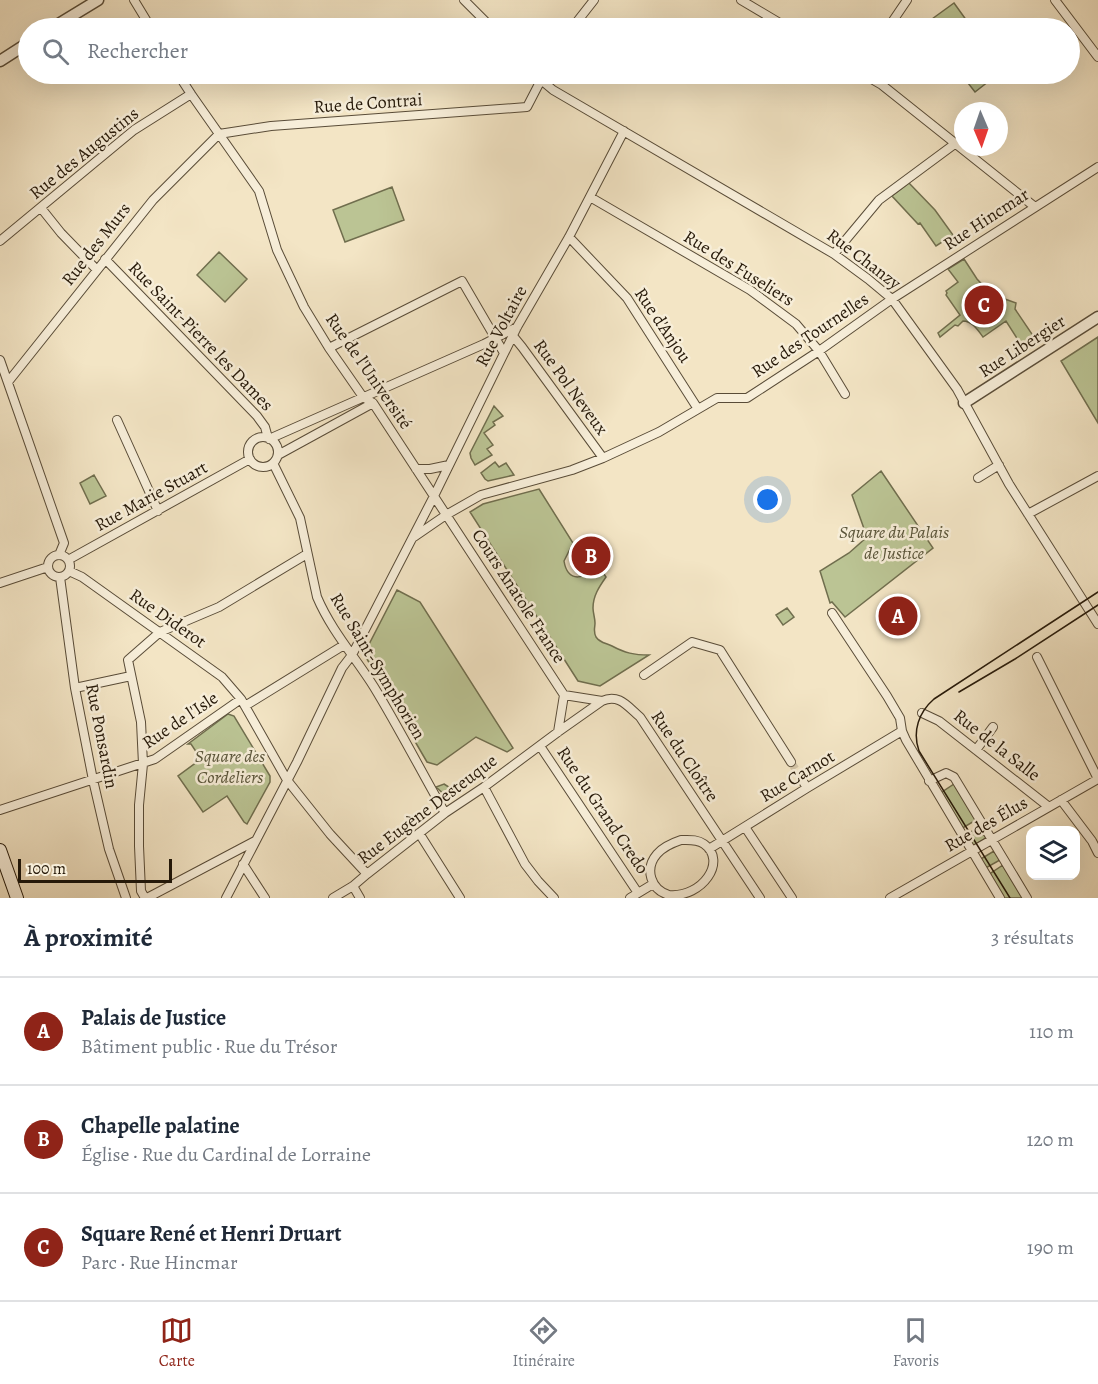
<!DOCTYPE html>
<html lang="fr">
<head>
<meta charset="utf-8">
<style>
	:root { --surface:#fff; --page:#f2f2f3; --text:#1f2937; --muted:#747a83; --line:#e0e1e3; --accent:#8f2418 }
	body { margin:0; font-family:Alegreya,serif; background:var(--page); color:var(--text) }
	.controls { position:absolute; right:18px; bottom:18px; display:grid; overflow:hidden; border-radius:12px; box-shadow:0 6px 24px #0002 }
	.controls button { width:54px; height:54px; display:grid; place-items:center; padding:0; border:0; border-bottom:2px solid var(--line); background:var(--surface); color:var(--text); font:30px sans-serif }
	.compass { position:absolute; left:954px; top:102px; width:54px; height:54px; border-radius:50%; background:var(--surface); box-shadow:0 6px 24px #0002; rotate:178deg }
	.scale { position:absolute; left:18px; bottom:15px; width:154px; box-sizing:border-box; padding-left:6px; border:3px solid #261909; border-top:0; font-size:16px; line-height:21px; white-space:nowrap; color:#261909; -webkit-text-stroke:4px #f7eed9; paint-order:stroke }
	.you { position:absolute; left:768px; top:500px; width:21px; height:21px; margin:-15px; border:4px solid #fff; border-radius:50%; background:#1a73e8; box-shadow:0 0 0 9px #1a73e833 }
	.badge { display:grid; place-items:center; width:39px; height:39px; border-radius:50%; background:var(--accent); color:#fff; font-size:20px; font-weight:700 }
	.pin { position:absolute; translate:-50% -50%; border:3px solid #fff; box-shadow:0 2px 6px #0006 }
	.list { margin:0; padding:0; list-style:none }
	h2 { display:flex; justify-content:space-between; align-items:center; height:78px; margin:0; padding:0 24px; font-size:26px }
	h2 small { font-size:20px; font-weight:400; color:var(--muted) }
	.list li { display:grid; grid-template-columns:39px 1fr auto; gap:18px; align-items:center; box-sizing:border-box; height:108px; padding:0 24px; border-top:2px solid var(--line) }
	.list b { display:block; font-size:22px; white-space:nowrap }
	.list p { margin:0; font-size:20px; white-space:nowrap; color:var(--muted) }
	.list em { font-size:20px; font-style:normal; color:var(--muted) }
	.icon { flex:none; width:33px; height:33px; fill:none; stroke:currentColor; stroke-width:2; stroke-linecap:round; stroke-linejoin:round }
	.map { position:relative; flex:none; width:1098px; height:898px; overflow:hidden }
	.search { position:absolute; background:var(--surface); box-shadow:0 6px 24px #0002; left:18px; right:18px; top:18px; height:66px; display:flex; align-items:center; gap:15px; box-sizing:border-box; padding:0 21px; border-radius:33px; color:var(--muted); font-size:22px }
	.sheet { height:402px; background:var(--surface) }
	nav { display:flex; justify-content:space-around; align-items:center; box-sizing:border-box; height:84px; border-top:2px solid var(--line); background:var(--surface); font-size:16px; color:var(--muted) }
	nav a { display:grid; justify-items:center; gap:3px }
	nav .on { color:var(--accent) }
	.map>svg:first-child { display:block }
	.green { fill:#bbc494; stroke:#706e4e; stroke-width:1.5 }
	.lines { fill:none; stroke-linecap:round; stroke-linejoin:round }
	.minor-tunnel { stroke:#d4c6a9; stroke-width:8; stroke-dasharray:8 4; stroke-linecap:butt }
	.minor-casing { stroke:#594c38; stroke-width:10 }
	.tertiary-casing { stroke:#594c38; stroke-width:13 }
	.secondary-casing { stroke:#261909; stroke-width:14 }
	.minor { stroke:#f7eed9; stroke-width:8 }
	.tertiary { stroke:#f7eed9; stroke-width:10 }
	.secondary { stroke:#f7eed9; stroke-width:12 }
	.tram { stroke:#261909; stroke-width:1.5 }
	.labels { text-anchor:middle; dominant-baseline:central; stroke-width:5; stroke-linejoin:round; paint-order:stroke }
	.street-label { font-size:18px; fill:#261909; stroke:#f7eed9 }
	.park-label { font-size:18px; font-style:italic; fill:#5a553a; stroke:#f7eed9 }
</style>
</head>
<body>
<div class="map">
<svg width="1098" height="898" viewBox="0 0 1098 898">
	<rect width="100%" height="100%" fill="#f3e5c5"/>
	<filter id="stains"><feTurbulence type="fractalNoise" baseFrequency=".00333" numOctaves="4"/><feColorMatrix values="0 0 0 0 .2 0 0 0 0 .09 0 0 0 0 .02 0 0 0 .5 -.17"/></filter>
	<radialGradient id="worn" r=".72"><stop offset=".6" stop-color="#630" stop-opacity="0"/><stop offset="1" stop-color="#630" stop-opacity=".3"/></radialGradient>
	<path class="green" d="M954 3 972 28H924L932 19Z
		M961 74H998L975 92Z
		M909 183 935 210 953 235 936 246 920 223 918 224 892 196Z
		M392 187 404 220 345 242 333 210Z
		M219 252 247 279 225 302 197 275Z
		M964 259 977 279 991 294 1016 303 1015 309 1038 343 1025 351 1006 321 983 337C978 330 972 321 963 321L958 326 955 325 940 337 938 333 960 315 946 295 947 293 946 291 958 282 948 269Z
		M1098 337V423L1061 361Z
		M494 406 503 416 493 422 495 425 484 433 493 445 487 449 492 455 475 465 471 458 470 453Z
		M495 462 499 467 506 463 514 475 488 481 485 479 481 473Z
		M881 471 933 548 845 617 832 602 830 603 820 571 849 553 867 537 852 495Z
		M94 475 106 496 90 504 80 483Z
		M539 489 573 543 564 561C568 585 585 577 600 568L606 577C599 587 593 596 593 608 593 613 595 618 595 623 595 628 593 631 596 637 600 643 606 643 612 646 625 653 634 655 649 655L600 686 578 681 470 512 483 504Z
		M397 590 420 602 513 748 507 752 476 737 437 765 427 762 364 654Z
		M787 608 794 617 783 625 776 615Z
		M228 714 234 716 270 776V782L247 824 244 822 227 796 203 812 178 776 201 759 191 744H188Z
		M444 784 458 793 451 797 446 796 436 787Z
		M954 784 976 820 961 829 939 794Z
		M979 827 986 838 971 847 964 836Z
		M994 851 1000 860 984 869 979 860Z
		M1003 865 1023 898H1002L988 875Z"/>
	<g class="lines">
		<path class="minor-tunnel" d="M791 762 801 778"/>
		<defs>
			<path id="minor" d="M134 0 151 28
				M464 0 492 28
				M741 0 788 28
				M1055 0 1098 57
				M572 28 594 0
				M888 28 907 0
				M178 74 191 94 259 191 277 250 304 307 329 348 363 397 373 403 564 695
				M534 74 553 90 834 254 868 279 892 299 957 389 1009 484 1098 624
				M863 74 882 85 1035 207
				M219 134 271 126 527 107 541 80
				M590 197 750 290 796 324 819 351 845 394
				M41 208 61 233 97 270
				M569 237 627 298 698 409
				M0 241 134 130 191 94
				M834 254 879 200 956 143
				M105 259 257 416 265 427 268 438
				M513 336 522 347 603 458
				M329 348 462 281 504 353
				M0 360 64 543 59 555
				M8 382 153 200 219 134
				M117 420 158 511
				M248 452a15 15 0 1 1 30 0a15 15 0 1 1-30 0Z
				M269 439 484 344 517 327
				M278 455 373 403
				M273 463 300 518 317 597C331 630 355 657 374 687 399 728 421 771 445 813
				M416 469H430L449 465
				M978 478 999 465
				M1028 514 1098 476
				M414 537 446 515 481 495 572 470 603 458 659 432 717 398H747L819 351 892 299 1098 167
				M48 566a11 11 0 1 1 22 0a11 11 0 1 1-22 0Z
				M68 560 250 459
				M69 571 82 577 222 677 241 699 287 780 330 834 367 874
				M60 577 75 688 93 780 109 849 126 898
				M0 583 48 567
				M832 613 887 696 900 718 902 731 906 740 1000 898
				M1037 657 1098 779
				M644 675 692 642 720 650 791 762
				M75 688 131 676
				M564 695 602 701
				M245 706 344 645
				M922 713 939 721 1049 807
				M558 732 564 695
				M540 746 638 893
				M976 750 993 727
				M801 778 807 788
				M929 781 946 773 954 777 1027 898
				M484 787 525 864 538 881 554 898
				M1061 800 1092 841 1098 853
				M0 810 155 759 241 699
				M745 827 792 898
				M419 833 460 898
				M681 840C689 840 697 839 704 844 728 861 702 898 669 895 651 890 644 869 657 854 663 847 672 843 681 840Z
				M709 849 807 788 902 731
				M243 864 265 898
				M353 886 360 898
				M145 898 141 891 139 846V805L143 764 141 722 128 660 160 632 219 607 307 554
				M147 898 255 841
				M226 898 297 762 342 668 352 655 434 496 517 327 569 237 624 131
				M333 898 353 886 367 874 445 813 484 787 558 732 602 701C619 693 628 707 640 717L760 898
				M630 898 653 884
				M890 898 1098 779"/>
			<path id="tertiary" d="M52 28 98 0
				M0 61 28 43
				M964 403 1098 317"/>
			<path id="secondary" d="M0 850 17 898"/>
		</defs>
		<use href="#minor" class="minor-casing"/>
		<use href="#tertiary" class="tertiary-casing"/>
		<use href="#secondary" class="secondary-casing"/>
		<use href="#minor" class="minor"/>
		<use href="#tertiary" class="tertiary"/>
		<use href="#secondary" class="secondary"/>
		<path class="tram" d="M959 692 1015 659 1098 605
			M1010 898 919 751C912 731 919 712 934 699L1098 592"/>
	</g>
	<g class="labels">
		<g class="street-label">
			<text transform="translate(368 103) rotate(-4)">Rue de Contrai</text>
			<text transform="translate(84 153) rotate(-39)">Rue des Augustins</text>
			<text transform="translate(986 219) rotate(-33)">Rue Hincmar</text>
			<text transform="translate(96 244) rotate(-52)">Rue des Murs</text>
			<text transform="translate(864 259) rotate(37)">Rue Chanzy</text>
			<text transform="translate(739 268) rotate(32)">Rue des Fuseliers</text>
			<text transform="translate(663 325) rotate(56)">Rue d'Anjou</text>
			<text transform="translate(501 326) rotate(-62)">Rue Voltaire</text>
			<text transform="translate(810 335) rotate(-34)">Rue des Tournelles</text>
			<text transform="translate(201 336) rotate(46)">Rue Saint-Pierre les Dames</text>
			<text transform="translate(1022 346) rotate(-33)">Rue Libergier</text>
			<text transform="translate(369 371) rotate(55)">Rue de l'Université</text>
			<text transform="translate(571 387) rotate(54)">Rue Pol Neveux</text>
			<text transform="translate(151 496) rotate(-29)">Rue Marie Stuart</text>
			<text transform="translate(519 596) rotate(57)">Cours Anatole France</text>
			<text transform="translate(168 618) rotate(35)">Rue Diderot</text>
			<text transform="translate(378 666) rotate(59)">Rue Saint-Symphorien</text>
			<text transform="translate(180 720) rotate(-34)">Rue de l'Isle</text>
			<text transform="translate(102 736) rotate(79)">Rue Ponsardin</text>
			<text transform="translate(997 745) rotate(38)">Rue de la Salle</text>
			<text transform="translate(685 756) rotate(56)">Rue du Cloître</text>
			<text transform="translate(797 776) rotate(-31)">Rue Carnot</text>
			<text transform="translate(427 809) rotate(-37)">Rue Eugène Desteuque</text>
			<text transform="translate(603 810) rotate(56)">Rue du Grand Credo</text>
			<text transform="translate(986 824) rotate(-30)">Rue des Élus</text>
		</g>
		<g class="park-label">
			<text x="894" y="532">Square du Palais<tspan x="894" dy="21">de Justice</tspan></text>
			<text x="230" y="756">Square des<tspan x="230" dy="21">Cordeliers</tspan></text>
		</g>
	</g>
	<rect width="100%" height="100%" filter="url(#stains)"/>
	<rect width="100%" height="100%" fill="url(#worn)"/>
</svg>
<div class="controls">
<button><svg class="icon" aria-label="layers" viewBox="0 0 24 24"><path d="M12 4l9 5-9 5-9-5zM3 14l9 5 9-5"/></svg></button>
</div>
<svg class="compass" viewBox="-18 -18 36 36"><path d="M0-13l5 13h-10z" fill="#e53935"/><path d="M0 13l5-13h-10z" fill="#747a83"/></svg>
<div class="scale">100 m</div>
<div class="you"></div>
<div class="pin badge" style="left:898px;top:616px">A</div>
<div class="pin badge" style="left:591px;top:556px">B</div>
<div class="pin badge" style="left:984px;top:305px">C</div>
<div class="search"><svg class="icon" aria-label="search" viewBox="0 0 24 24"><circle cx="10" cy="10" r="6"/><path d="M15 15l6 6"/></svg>Rechercher</div>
</div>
<section class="sheet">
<h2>À proximité<small>3 résultats</small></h2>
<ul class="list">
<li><span class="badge">A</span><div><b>Palais de Justice</b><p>Bâtiment public · Rue du Trésor</p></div><em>110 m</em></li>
<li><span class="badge">B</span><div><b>Chapelle palatine</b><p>Église · Rue du Cardinal de Lorraine</p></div><em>120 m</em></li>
<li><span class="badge">C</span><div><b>Square René et Henri Druart</b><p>Parc · Rue Hincmar</p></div><em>190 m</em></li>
</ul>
</section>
<nav>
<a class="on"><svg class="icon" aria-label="map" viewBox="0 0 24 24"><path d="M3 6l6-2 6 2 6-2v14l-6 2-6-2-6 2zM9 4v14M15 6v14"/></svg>Carte</a>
<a><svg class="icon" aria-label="directions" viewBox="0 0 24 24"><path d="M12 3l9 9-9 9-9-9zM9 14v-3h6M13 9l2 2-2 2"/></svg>Itinéraire</a>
<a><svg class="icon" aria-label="saved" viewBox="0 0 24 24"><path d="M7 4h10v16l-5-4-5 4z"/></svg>Favoris</a>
</nav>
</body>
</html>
